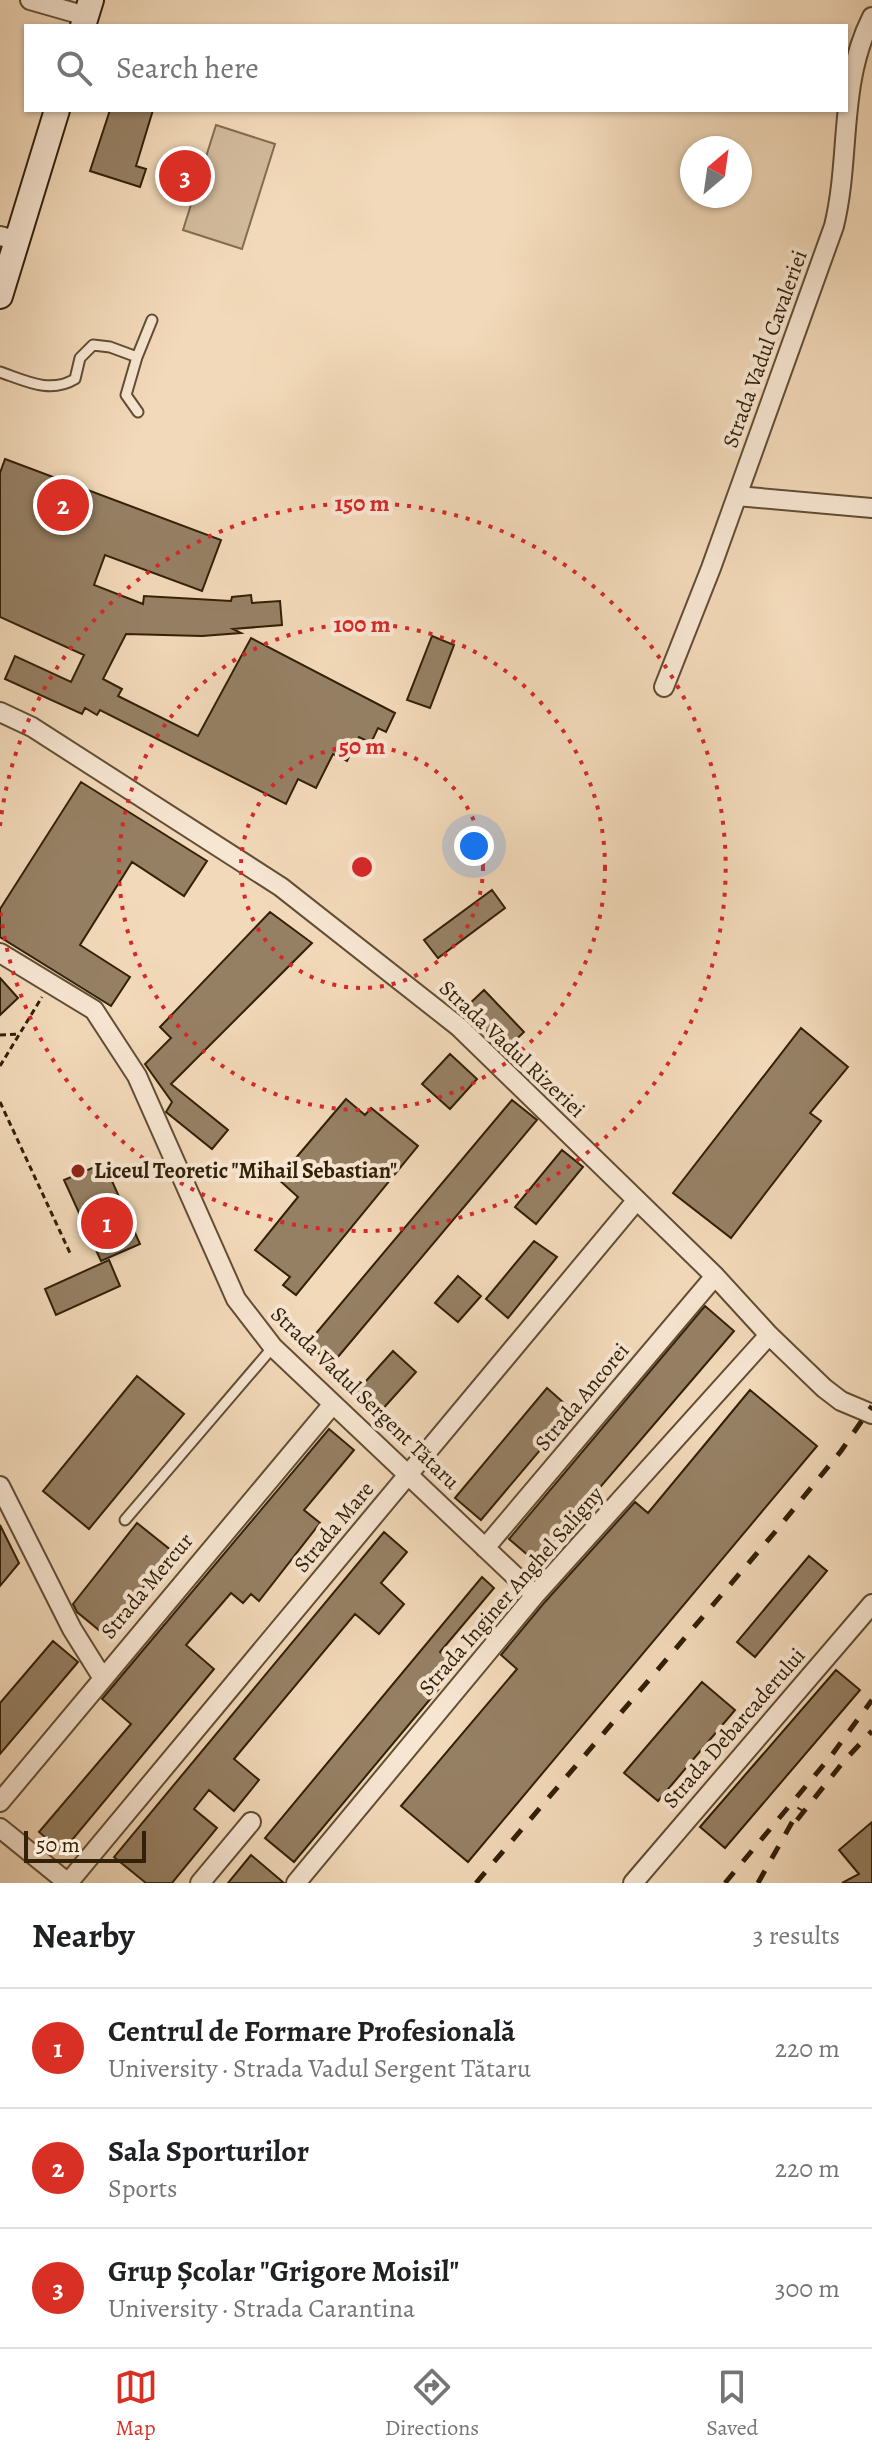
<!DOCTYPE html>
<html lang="en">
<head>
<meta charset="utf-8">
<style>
	:root { --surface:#fff; --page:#f6f6f6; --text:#202124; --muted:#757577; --line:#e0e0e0; --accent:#d93025 }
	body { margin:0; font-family:Alegreya,serif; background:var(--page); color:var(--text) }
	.compass { position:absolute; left:680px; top:136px; width:72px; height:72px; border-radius:50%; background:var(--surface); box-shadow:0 2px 6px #0004; rotate:29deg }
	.scale { position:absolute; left:24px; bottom:20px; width:122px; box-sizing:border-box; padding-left:8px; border:4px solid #322007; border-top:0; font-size:22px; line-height:28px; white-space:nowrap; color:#322007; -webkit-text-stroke:6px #f7e6d2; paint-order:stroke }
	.you { position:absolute; left:474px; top:846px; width:28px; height:28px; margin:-20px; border:6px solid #fff; border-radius:50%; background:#1a73e8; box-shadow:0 0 0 12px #1a73e833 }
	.badge { display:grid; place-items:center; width:52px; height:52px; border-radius:50%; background:var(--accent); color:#fff; font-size:26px; font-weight:700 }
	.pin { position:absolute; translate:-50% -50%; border:4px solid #fff; box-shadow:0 2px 8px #0006 }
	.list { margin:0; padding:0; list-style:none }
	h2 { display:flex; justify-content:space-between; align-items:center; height:104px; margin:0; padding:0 32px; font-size:34px }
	h2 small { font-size:26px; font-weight:400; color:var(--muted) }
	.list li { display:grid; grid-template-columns:52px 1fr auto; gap:24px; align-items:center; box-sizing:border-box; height:120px; padding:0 32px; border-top:2px solid var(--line) }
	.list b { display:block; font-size:30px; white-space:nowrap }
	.list p { margin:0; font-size:26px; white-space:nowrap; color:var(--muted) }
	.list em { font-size:26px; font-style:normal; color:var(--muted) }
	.icon { flex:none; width:44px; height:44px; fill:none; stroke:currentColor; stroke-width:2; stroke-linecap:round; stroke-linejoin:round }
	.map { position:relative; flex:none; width:872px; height:1883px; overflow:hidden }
	.search { position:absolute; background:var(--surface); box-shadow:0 2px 6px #0004; left:24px; right:24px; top:24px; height:88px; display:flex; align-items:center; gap:20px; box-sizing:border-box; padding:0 28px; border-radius:0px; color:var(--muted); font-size:30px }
	.sheet { height:464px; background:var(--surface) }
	nav { display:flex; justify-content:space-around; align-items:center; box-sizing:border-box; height:112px; border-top:2px solid var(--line); background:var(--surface); font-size:22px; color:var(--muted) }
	nav a { display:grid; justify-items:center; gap:4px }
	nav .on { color:var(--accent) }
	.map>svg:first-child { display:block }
	.green { fill:#d1ba9b; stroke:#826d51; stroke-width:2 }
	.building { fill:#968064; stroke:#322007; stroke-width:2 }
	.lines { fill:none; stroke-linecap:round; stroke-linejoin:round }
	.lane-casing { stroke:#624e34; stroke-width:13 }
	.street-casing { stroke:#624e34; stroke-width:22 }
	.secondary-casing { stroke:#322007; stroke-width:28 }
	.path { stroke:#322007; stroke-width:3; stroke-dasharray:6 4; stroke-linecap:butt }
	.lane { stroke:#f7e6d2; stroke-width:9 }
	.street { stroke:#f7e6d2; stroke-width:18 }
	.secondary { stroke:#f7e6d2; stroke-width:24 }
	.rail { stroke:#322007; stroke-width:5; stroke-dasharray:14 14; stroke-linecap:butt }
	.ring { fill:none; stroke:#d62828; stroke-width:4; stroke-dasharray:4 8 }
	.poi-dot { fill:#8f2418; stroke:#f7e6d2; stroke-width:3 }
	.labels { text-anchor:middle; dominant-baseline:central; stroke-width:8; stroke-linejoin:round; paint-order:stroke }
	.street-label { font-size:22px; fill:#322007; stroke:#f7e6d2 }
	.poi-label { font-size:22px; font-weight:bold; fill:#322007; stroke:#f7e6d2; text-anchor:start }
	.centre { fill:#d62828; stroke:#f7e6d2; stroke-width:4 }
	.ring-label { font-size:24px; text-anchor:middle; font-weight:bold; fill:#d62828; stroke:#f7e6d2; stroke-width:8; stroke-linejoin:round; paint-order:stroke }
</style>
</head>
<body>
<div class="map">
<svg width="872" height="1883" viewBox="0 0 872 1883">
	<rect width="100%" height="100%" fill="#f2d9b9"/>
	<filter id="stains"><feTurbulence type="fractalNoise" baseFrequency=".0025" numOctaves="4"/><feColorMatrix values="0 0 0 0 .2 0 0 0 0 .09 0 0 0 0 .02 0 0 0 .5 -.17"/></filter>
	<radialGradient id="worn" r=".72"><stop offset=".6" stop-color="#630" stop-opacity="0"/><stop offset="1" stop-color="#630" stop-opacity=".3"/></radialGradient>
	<path class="green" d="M216 125 275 144 242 249 183 230Z"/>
	<path class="building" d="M110 110H153L136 166 146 169 140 187 90 171Z
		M5 459 221 540 202 591 105 555 94 585 143 604 144 596 231 601 232 597 251 595 252 603 280 601 282 625 233 629 241 633 202 636 126 634 103 679 122 689 118 696 198 736 251 638 395 713 386 732 378 728 371 743 359 737 347 761 333 754 316 788 298 779 286 804 100 710 97 715 85 708 82 714 5 679 15 656 71 682 84 655 0 617V473Z
		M432 636 454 645 430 708 407 700Z
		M81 782 207 861 184 896 132 862 80 945 130 977 111 1006 0 937V909Z
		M492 890 505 908 438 958 424 940Z
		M270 912 312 943 171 1084 228 1130 212 1149 166 1112 172 1102 145 1064 171 1038 160 1027Z
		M0 978 18 998 0 1015Z
		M484 990 524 1032 505 1050 465 1008Z
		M801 1028 848 1067 810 1113 821 1121 731 1238 673 1193Z
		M450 1054 477 1079 450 1109 422 1084Z
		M346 1099 365 1115 371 1108 418 1146 296 1295 283 1285 290 1277 255 1250 298 1197 278 1179Z
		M512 1100 537 1120 332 1364 307 1344Z
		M562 1150 583 1167 536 1224 515 1207Z
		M104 1163 140 1244 101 1261 64 1180Z
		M534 1241 557 1257 508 1318 486 1299Z
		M109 1260 120 1286 56 1315 45 1289Z
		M458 1276 481 1296 458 1322 435 1303Z
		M705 1306 734 1331 536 1562 509 1539Z
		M393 1351 416 1372 380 1412 357 1391Z
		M137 1376 184 1414 89 1529 43 1491Z
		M547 1388 573 1411 481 1520 455 1498Z
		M750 1390 817 1446 468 1862 401 1806 517 1669 501 1655 544 1603 635 1502 648 1513Z
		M329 1429 354 1450 304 1510 320 1523 259 1601 251 1594 243 1603 231 1593 186 1645 214 1669 62 1852 39 1832 131 1724 102 1699Z
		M137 1523 172 1551 105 1635 77 1612 73 1604Z
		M0 1525 19 1563 0 1586Z
		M384 1532 407 1552 381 1583 404 1604 379 1634 355 1614 234 1759 259 1780 234 1811 209 1790 194 1809 217 1828 172 1883H146L114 1857Z
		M809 1556 827 1571 755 1657 737 1642Z
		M482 1577 494 1588 440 1652 457 1667 294 1862 265 1838Z
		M53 1641 78 1662 0 1754V1703Z
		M836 1670 860 1690 725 1848 700 1827Z
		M702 1682 735 1710 658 1801 624 1773Z
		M872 1822V1883H842L859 1874 839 1850Z
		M251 1855 284 1883H228Z"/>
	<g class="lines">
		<defs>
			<path id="lane" d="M137 357 152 320
				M0 372C26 381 50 394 75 379L80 358 93 345 110 347 137 357 126 395 138 412
				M125 1520 273 1347"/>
			<path id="street" d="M30 0 86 16
				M0 236 16 240
				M737 496 872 508
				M664 687 711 568 834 226C851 156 838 84 872 17
				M0 712 32 727 281 887 459 1027 715 1276 769 1335 824 1388 841 1401 872 1414
				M0 953 94 1010 137 1076 236 1299 273 1347 535 1595
				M0 1486 72 1629 102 1677
				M485 1548 715 1276
				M0 1802 333 1404
				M0 1828 68 1883 636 1201
				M200 1883 251 1822
				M296 1883 535 1595 769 1335
				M633 1883 872 1604"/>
			<path id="secondary" d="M83 26 91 0
				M0 296 57 110"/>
		</defs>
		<use href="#lane" class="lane-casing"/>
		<use href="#street" class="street-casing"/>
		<use href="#secondary" class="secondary-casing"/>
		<path class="path" d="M0 1035 19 1034
			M0 1066 42 997
			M0 1102 70 1253"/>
		<use href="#lane" class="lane"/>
		<use href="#street" class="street"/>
		<use href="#secondary" class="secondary"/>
		<path class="rail" d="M797 1820 844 1761 872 1731
			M476 1883 775 1532 841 1451 872 1406
			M725 1883 831 1756 872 1700
			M758 1883 800 1808"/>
	</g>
	<g class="ring">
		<circle cx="362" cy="867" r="121"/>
		<circle cx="362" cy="867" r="243"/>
		<path d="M0 826A364 364 0 1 1 0 908"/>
	</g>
	<circle class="poi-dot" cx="78" cy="1171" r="8"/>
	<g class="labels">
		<g class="street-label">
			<text transform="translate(765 349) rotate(-70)">Strada Vadul Cavaleriei</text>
			<text transform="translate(512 1049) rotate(43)">Strada Vadul Rizeriei</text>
			<text transform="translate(582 1397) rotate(-50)">Strada Ancorei</text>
			<text transform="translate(365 1398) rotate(44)">Strada Vadul Sergent Tătaru</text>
			<text transform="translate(334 1527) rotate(-50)">Strada Mare</text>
			<text transform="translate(147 1586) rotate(-50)">Strada Mercur</text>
			<text transform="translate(511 1591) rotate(-49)">Strada Inginer Anghel Saligny</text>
			<text transform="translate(734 1728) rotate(-49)">Strada Debarcaderului</text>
		</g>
		<g class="poi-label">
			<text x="94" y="1171">Liceul Teoretic "Mihail Sebastian"</text>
		</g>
	</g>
	<circle cx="362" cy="867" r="12" class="centre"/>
	<g class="ring-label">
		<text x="362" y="511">150 m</text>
		<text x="362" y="632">100 m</text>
		<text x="362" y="754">50 m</text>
	</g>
	<rect width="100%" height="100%" filter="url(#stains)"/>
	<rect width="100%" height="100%" fill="url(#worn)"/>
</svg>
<svg class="compass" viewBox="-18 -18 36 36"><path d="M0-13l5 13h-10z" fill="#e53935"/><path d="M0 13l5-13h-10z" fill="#757577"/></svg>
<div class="scale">50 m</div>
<div class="you"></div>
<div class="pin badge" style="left:107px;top:1223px">1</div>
<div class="pin badge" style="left:63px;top:505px">2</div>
<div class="pin badge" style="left:185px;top:176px">3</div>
<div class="search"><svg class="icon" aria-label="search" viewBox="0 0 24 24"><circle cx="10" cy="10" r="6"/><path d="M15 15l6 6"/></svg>Search here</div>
</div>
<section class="sheet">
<h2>Nearby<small>3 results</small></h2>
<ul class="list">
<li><span class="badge">1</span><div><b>Centrul de Formare Profesională</b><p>University · Strada Vadul Sergent Tătaru</p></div><em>220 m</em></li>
<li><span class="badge">2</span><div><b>Sala Sporturilor</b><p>Sports</p></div><em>220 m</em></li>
<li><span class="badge">3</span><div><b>Grup Școlar &quot;Grigore Moisil&quot;</b><p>University · Strada Carantina</p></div><em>300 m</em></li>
</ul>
</section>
<nav>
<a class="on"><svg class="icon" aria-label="map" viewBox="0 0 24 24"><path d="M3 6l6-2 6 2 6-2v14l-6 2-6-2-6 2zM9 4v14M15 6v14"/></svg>Map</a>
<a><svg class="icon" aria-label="directions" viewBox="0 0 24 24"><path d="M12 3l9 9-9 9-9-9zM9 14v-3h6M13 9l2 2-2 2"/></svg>Directions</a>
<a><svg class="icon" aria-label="saved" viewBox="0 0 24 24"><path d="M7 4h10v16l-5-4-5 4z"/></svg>Saved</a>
</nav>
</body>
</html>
